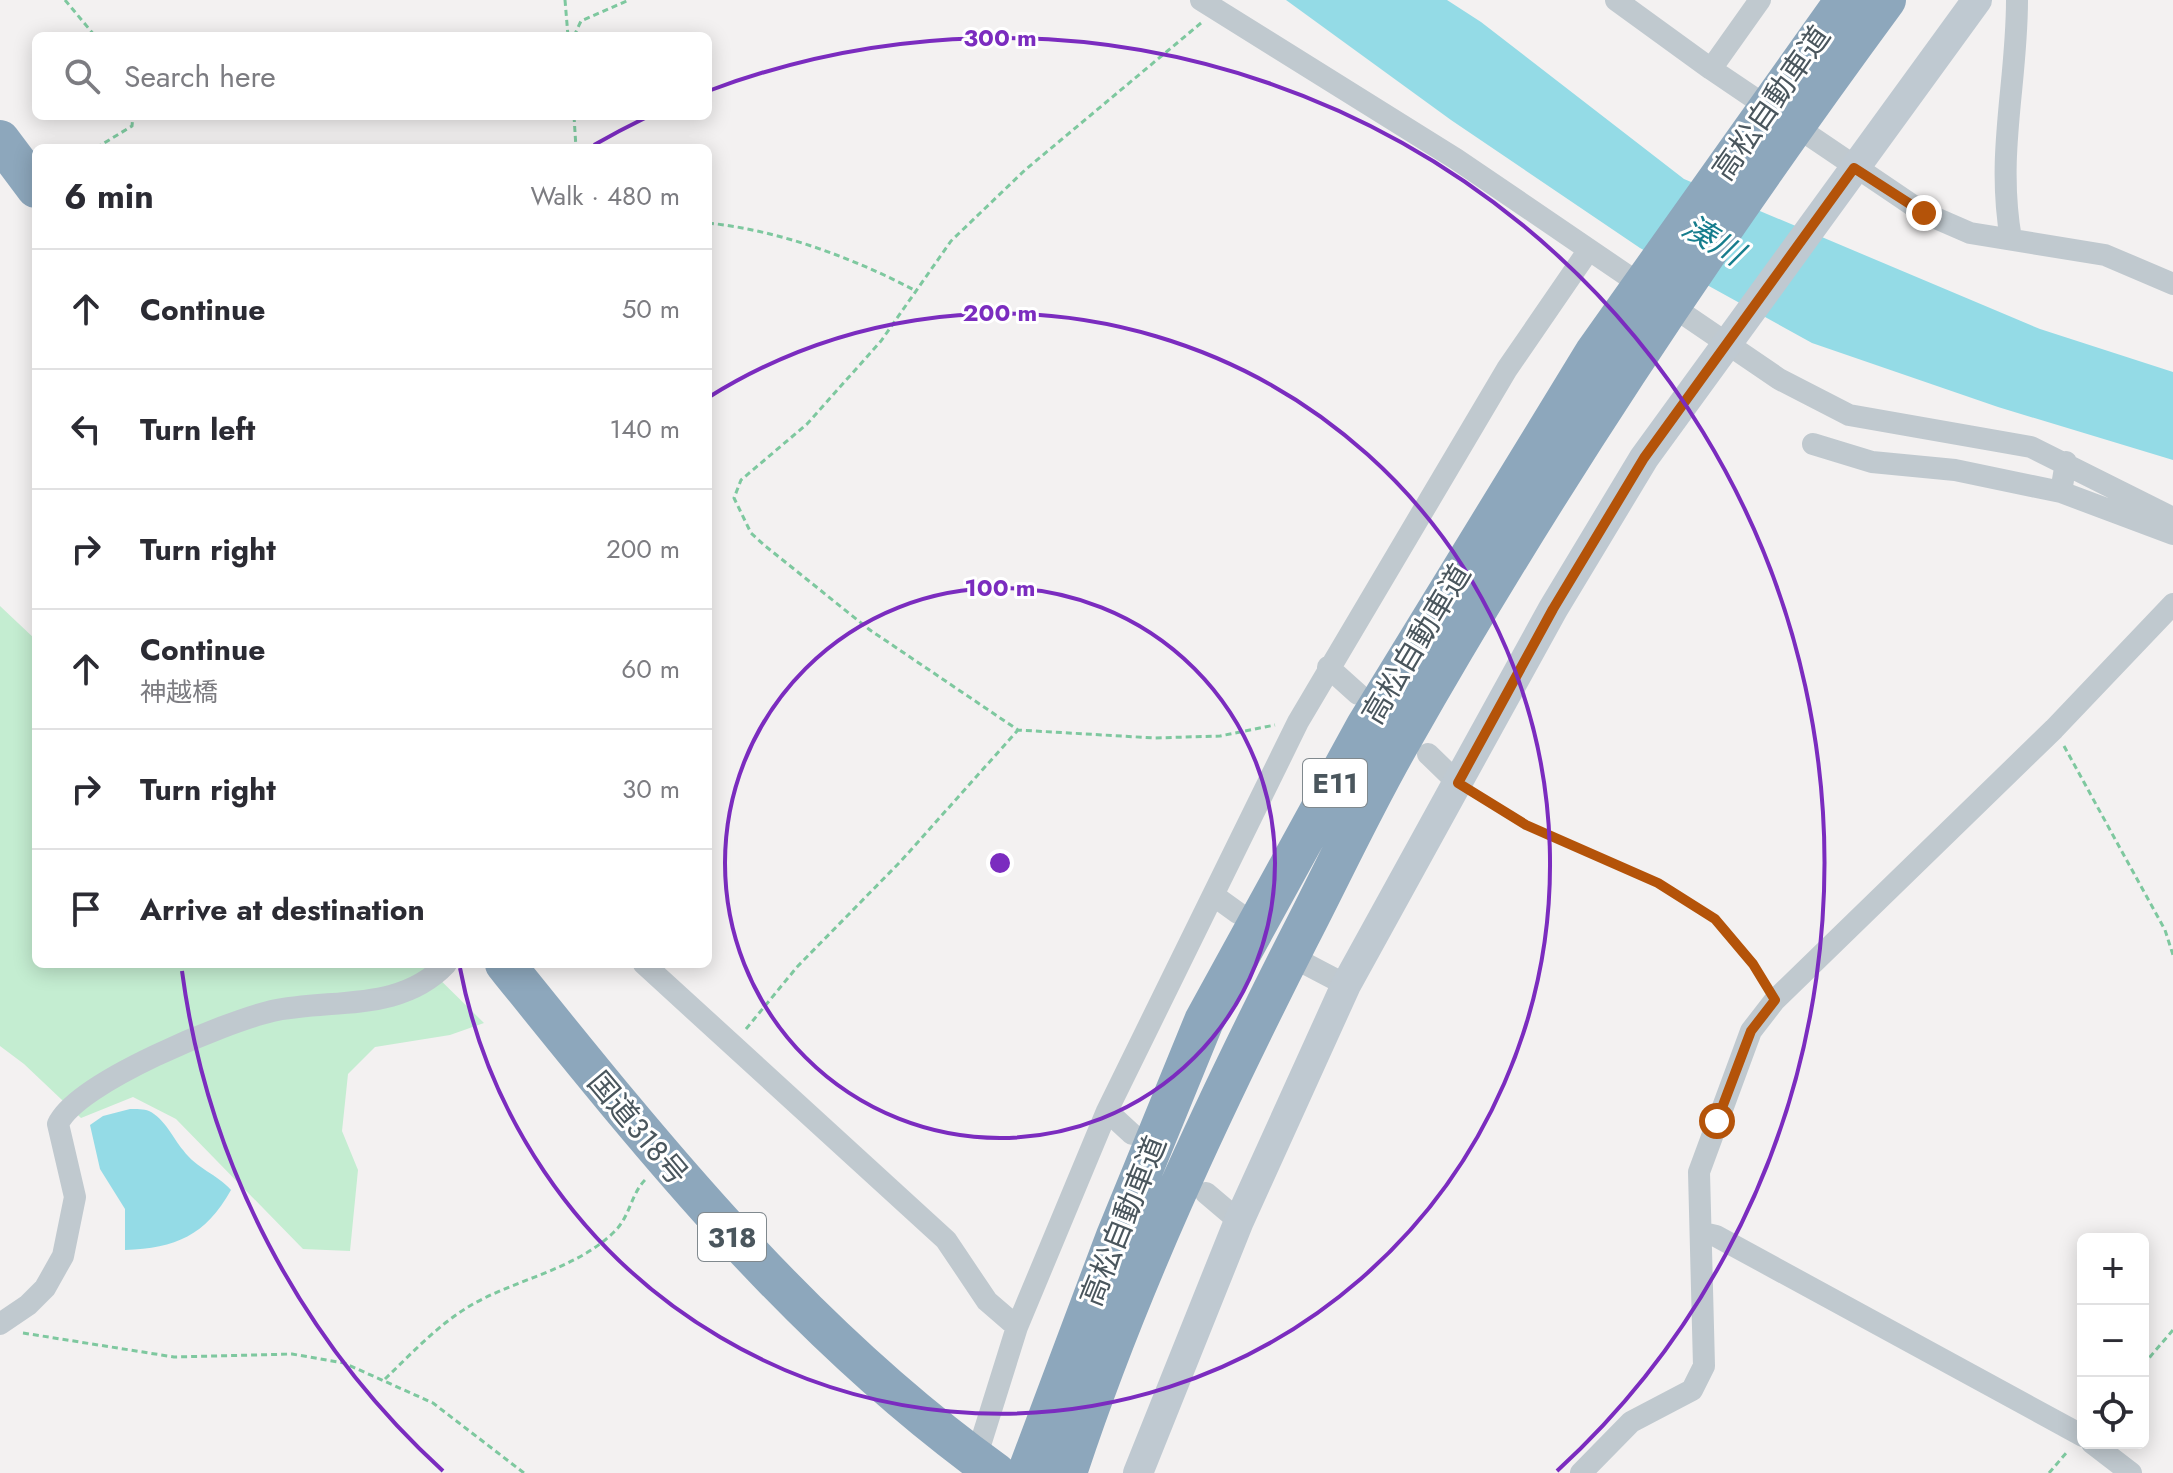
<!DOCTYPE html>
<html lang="en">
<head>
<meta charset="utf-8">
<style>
	:root { --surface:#fff; --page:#f7f7f7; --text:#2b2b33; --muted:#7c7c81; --line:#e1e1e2 }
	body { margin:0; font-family:Jost,"Noto Sans JP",sans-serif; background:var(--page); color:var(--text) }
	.controls { position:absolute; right:24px; bottom:24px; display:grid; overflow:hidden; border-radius:12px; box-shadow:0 4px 20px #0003 }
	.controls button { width:72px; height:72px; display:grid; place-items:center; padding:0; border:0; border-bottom:2px solid var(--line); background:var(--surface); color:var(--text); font:40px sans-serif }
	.stop { position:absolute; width:24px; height:24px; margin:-18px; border:6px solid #b45309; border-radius:50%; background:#fff }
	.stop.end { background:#b45309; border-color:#fff; box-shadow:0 2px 8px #0008 }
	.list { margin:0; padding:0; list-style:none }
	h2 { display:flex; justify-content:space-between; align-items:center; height:104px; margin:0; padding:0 32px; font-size:34px }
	h2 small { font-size:26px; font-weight:400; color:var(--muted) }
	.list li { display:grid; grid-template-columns:52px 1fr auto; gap:24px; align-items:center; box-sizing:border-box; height:120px; padding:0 32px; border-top:2px solid var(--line) }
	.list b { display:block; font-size:30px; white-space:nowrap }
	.list p { margin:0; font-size:26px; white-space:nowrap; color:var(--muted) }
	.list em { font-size:26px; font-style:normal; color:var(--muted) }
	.icon { flex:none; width:44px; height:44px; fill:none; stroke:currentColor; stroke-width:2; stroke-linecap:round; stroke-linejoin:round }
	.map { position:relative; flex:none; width:2173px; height:1473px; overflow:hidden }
	.search { position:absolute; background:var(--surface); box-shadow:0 4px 20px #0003; left:32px; top:32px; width:680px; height:88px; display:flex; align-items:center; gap:20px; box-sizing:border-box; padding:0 28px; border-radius:12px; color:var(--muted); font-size:30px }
	.panel { position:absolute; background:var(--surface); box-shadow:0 4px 20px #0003; left:32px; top:144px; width:680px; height:824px; border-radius:12px }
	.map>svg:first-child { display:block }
	.green { fill:#c4edd1 }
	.water { fill:#94dbe6 }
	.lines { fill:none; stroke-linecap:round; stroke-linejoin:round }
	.path { stroke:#7ec89f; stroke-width:3; stroke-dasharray:6 4; stroke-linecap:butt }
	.street { stroke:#c0c9cf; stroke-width:22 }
	.secondary { stroke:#bfc9d1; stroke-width:30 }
	.highway { stroke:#8da7bc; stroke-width:40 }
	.route { stroke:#b45309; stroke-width:10 }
	.ring { fill:none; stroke:#7b2cbf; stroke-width:4 }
	.labels { text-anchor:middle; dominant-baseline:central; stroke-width:6; stroke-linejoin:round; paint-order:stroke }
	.shield { fill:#fff; stroke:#80898e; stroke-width:2 }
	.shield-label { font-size:28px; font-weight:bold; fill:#4a565d }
	.street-label { font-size:30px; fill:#4a565d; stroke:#fff }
	.water-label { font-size:32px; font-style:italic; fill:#167d8d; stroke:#fff }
	.centre { fill:#7b2cbf; stroke:#fff; stroke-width:4 }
	.ring-label { font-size:24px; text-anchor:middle; font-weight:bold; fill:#7b2cbf; stroke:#fff; stroke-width:6; stroke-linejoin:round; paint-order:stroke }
</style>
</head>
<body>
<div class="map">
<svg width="2173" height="1473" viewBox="0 0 2173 1473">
	<rect width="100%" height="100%" fill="#f3f1f1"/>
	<path class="green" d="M0 606 36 640V964H424L484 1023 450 1035 375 1047 348 1074 342 1131 358 1170 350 1251 303 1249 176 1119 133 1097 81 1118 24 1064 0 1046Z"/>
	<path class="water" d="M1286 0H1447L1481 22 1684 179 2040 329 2173 372V460L1998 407 1812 343 1640 248 1451 120Z
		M130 1109C136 1109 144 1109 149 1111 165 1119 173 1138 183 1150 197 1169 217 1174 231 1190 205 1236 176 1248 125 1250V1209L100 1169 90 1125 103 1116Z"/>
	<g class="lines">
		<path class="path" d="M65 0 95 36
			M565 0 568 36
			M1201 23 1025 170 951 241 881 341 807 424 741 480 734 498 751 533 764 545 870 630 1018 730 1155 738 1220 736 1275 725
			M574 36 581 21 629 0
			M574 116 576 148
			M96 148 132 126 133 116
			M708 223C778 230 854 258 916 291
			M2064 746 2165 930 2173 955
			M1478 795 1526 825 1658 883 1715 919 1764 982
			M746 1029 797 967 901 861 1018 730
			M23 1333 174 1357 292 1354 344 1363 433 1403 524 1473
			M2143 1365 2173 1330
			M385 1379C411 1354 437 1326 468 1307 514 1279 574 1271 614 1232 630 1217 631 1194 645 1180
			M2049 1473 2067 1452"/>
		<path class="street" d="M1201 0 1456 159 1779 379 1849 415 2031 447 2173 518
			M1616 0 1711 69
			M1760 0 1711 69 1924 213 1970 233 2105 255 2173 284
			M2011 239C1996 154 2017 84 2017 0
			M1813 444 1872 462 1955 470 2061 492 2066 462
			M2061 492 2173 534
			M1328 667 1358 694
			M1428 754 1458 783
			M1213 895 1238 913
			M1304 963 1346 985
			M644 964 946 1240 987 1301 1017 1327
			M1107 1111 1132 1134
			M1206 1193 1239 1221
			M1703 1233 1716 1236 2083 1436
			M0 1324 28 1305 45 1288 63 1256 75 1197 58 1124C77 1082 226 1022 272 1011 331 998 400 1013 446 964
			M2092 1443 2131 1473
			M976 1458 1017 1327 1107 1111 1298 722 1507 369 1588 251
			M1581 1473 1631 1422 1692 1390 1704 1366 1699 1172 1751 1031 1775 1000 2054 729 2173 604"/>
		<path class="secondary" d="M1138 1473 1239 1221 1346 985 1553 609 1644 458 1977 0"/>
		<path class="highway" d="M0 140 36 188
			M505 964C654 1149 802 1334 996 1473
			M1027 1473 1116 1236 1204 1021 1366 726 1595 352 1845 0
			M1067 1473C1128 1288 1212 1109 1300 936 1334 870 1365 803 1402 739 1547 483 1711 238 1886 0"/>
	</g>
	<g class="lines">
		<path class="route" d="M1717 1121 1751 1031 1775 1000 1753 964 1715 919 1658 883 1526 825 1458 783 1553 609 1644 458 1854 168 1924 213"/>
	</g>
	<g class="ring">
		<circle cx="1000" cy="863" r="275"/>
		<path d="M709 397A550 550 0 1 1 460 968"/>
		<path d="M443 1471A825 825 0 0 1 182 971M594 145A825 825 0 0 1 645 118M711 90A825 825 0 0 1 1557 1471"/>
	</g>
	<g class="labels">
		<g class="shield">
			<rect x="1303" y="759" width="64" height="48" rx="6"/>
			<rect x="698" y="1213" width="68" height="48" rx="6"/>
		</g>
		<g class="shield-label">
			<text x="1335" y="783">E11</text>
			<text x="732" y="1237">318</text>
		</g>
		<g class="street-label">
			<text transform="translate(1771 103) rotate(-55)">高松自動車道</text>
			<text transform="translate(1416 644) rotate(-59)">高松自動車道</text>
			<text transform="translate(638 1128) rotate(50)">国道318号</text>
			<text transform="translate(1123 1221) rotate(-68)">高松自動車道</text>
		</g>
		<g class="water-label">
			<text transform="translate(1713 240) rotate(31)">湊川</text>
		</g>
	</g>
	<circle cx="1000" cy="863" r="12" class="centre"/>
	<g class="ring-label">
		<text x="1000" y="46">300 m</text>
		<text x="1000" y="321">200 m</text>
		<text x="1000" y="596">100 m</text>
	</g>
</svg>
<div class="controls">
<button>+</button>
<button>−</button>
<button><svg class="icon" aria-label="locate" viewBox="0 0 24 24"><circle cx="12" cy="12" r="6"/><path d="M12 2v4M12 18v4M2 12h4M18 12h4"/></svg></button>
</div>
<div class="stop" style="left:1717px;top:1121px"></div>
<div class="stop end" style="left:1924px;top:213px"></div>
<div class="search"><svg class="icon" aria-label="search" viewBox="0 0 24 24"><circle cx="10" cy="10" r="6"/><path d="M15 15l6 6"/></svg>Search here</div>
<section class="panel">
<h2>6 min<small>Walk · 480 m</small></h2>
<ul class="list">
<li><svg class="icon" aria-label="ahead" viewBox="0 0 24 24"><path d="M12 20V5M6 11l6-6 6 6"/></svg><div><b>Continue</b></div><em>50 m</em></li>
<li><svg class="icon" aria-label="left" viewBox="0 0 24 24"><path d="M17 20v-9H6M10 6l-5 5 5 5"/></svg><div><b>Turn left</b></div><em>140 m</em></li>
<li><svg class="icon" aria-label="right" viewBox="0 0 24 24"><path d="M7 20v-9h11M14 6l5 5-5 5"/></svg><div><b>Turn right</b></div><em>200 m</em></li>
<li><svg class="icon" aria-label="ahead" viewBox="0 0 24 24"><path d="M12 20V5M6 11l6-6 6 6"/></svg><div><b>Continue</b><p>神越橋</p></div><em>60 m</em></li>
<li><svg class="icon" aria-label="right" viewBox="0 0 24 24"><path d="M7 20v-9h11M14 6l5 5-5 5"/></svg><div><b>Turn right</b></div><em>30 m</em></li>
<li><svg class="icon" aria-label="arrive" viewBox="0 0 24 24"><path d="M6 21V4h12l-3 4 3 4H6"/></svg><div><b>Arrive at destination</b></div></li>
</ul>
</section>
</div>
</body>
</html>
